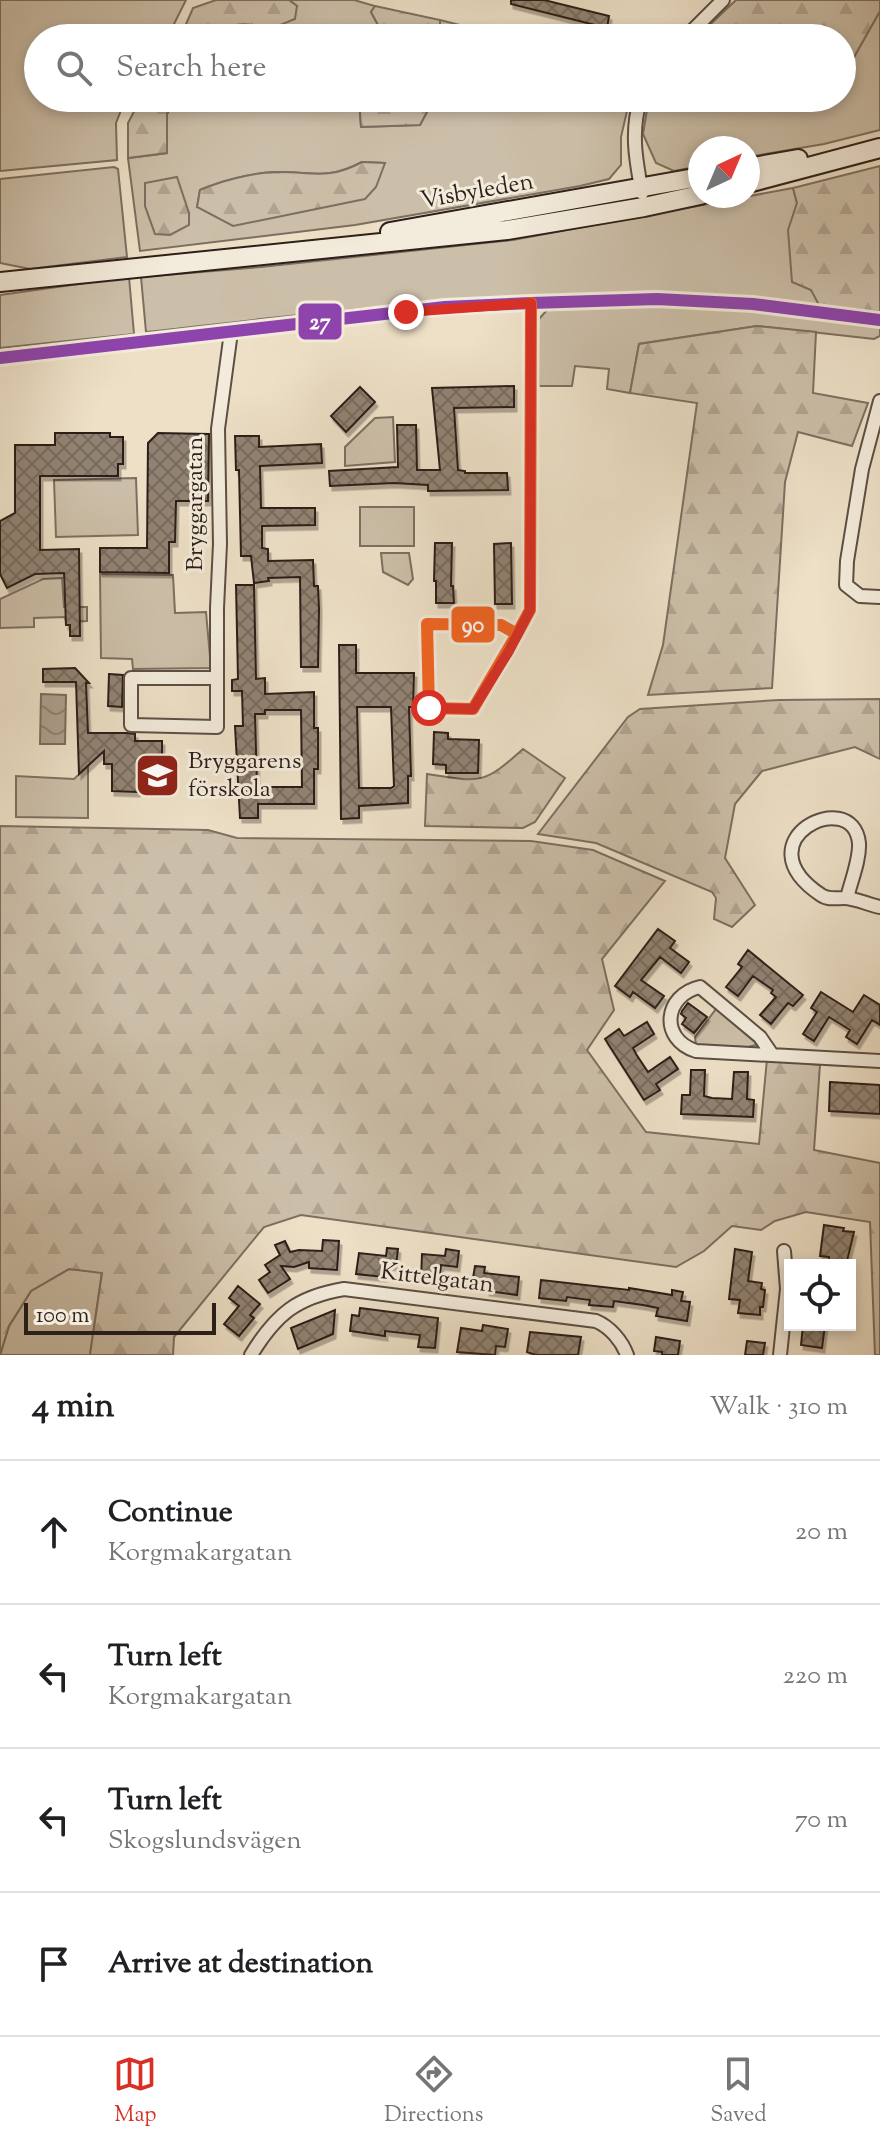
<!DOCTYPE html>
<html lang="en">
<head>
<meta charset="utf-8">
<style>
	:root { --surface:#fff; --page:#f2f2f2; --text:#202124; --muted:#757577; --line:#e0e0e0; --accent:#d93025 }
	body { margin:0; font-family:"Sorts Mill Goudy",serif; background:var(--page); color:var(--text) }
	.controls { position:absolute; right:24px; bottom:24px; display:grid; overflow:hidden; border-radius:0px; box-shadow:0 4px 12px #0003 }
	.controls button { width:72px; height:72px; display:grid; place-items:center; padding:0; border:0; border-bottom:2px solid var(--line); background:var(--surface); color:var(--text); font:40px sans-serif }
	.compass { position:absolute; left:688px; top:136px; width:72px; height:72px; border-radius:50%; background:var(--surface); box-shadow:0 4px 12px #0003; rotate:44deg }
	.scale { position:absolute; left:24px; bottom:20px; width:192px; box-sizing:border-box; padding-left:8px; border:4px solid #2d1f19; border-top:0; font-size:22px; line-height:28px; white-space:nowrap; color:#2d1f19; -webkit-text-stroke:6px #f3ebdb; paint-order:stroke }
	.stop { position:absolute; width:24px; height:24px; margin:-18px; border:6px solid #d93025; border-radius:50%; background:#fff }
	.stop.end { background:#d93025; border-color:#fff; box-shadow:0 2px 8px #0008 }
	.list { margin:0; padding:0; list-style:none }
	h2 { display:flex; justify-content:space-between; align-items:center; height:104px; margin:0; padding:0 32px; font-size:34px }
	h2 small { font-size:26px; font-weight:400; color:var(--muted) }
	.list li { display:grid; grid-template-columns:52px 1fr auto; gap:24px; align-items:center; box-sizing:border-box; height:144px; padding:0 32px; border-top:2px solid var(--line) }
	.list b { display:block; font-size:30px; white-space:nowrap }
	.list p { margin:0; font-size:26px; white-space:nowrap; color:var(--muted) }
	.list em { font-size:26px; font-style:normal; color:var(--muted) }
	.icon { flex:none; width:44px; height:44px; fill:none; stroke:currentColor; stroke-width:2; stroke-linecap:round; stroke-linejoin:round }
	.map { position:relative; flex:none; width:880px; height:1355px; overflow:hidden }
	.search { position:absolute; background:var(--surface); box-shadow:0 4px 12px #0003; left:24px; right:24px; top:24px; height:88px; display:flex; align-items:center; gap:20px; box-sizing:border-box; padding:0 28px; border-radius:44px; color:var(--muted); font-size:30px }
	.sheet { height:680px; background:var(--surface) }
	nav { display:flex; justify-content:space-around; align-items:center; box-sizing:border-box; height:112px; border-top:2px solid var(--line); background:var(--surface); font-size:22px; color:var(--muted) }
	nav a { display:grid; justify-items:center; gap:4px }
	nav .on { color:var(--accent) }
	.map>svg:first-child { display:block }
	.green { fill:#ccbfa9; stroke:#7c6f61; stroke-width:2; fill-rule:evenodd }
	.forest { fill:url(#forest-firs); stroke:#7c6f61; stroke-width:2 }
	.water { fill:url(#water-waves); stroke:#796b5e; stroke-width:2 }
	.building { fill:url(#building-cross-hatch); stroke:#2d1f19; stroke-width:2; fill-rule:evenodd; filter:url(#shadow) }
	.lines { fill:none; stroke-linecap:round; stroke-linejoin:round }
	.minor-casing { stroke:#5d4f44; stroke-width:16 }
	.secondary-casing { stroke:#2d1f19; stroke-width:22 }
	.minor { stroke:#f3ebdb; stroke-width:12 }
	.secondary { stroke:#f3ebdb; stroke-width:18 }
	.bus-1-casing { stroke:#f3ebdb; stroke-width:18 }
	.bus-2-casing { stroke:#f3ebdb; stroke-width:18 }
	.bus-1 { stroke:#8e44ad; stroke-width:12 }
	.bus-2 { stroke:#f26522; stroke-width:12 }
	.route { stroke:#d93025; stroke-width:10 }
	.labels { text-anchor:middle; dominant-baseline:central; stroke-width:6; stroke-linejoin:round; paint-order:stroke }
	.street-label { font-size:24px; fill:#2d1f19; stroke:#f3ebdb }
	.poi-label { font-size:24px; fill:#2d1f19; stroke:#f3ebdb; text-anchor:start }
	.line-badge { stroke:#f3ebdb; stroke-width:3 }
	.badge-label { font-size:22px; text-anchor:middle; font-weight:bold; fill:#fff }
</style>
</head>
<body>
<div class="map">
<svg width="880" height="1355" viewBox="0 0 880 1355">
	<defs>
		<pattern id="forest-firs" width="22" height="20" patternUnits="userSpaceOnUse" patternTransform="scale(2)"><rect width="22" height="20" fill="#ccbfa9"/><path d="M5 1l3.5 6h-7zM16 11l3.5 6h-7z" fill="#b0a491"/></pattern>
		<pattern id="water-waves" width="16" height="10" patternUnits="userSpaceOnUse" patternTransform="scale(2)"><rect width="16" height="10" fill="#ac9e8c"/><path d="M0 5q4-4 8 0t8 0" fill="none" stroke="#8c8072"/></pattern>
		<pattern id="building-cross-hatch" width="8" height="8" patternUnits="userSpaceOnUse" patternTransform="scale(2)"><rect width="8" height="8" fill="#918373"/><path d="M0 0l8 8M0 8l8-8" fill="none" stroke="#776b5e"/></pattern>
		<filter id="shadow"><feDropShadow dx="2.5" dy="4.5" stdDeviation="0" flood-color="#0004"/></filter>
	</defs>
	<rect width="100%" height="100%" fill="#ede0c7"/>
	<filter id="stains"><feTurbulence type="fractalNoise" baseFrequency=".0025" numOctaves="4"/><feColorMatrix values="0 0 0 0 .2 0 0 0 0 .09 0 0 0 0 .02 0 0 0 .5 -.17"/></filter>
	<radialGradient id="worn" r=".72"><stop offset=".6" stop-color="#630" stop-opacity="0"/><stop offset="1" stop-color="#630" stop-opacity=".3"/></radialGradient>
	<path class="green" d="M0 0H186L167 38H38V98H126L116 123 117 160 0 171Z
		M289 0H354L375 6 371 12 385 38H217C234 18 252 23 276 26L297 6Z
		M880 11V130L824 144 748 157V148H700V166L674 171 656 163 643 134 649 98H842V73H845Z
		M440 20 511 38H436L440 31Z
		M176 98H359L361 127 420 125 428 110 421 98H630L621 137V165L609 179 580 186 355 225 140 251 128 158 167 153V114ZM362 162 385 163 197 207 200 190C221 181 251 173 275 172 311 171 327 181 362 162Z
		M114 167 118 169 127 257 30 269 0 263V179Z
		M793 188 797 203 789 230 819 305C593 277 371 307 146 332L141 277 261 267 513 240Z
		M129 277 134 334 0 348V295Z
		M655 306 751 310 877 326 880 328V336L874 339 757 326 639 344 630 393 607 389 609 369 575 366 572 386H539V319L548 309Z
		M393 417 395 462 345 466V447L375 418Z
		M136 478 138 535 56 537 54 480Z
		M360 507H414V546H360Z
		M381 553H409L413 579 408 585 383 572Z
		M100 574 173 575 175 613 206 612 211 668 133 669 132 659 101 658Z
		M62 578 64 607H87V621L66 622 65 617 34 618V627L0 628V599L43 579Z
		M88 766V818L16 817V776L74 779Z
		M716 1009 754 1038 756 1045 748 1047 696 1045 695 1037Z
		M69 1269 102 1272 90 1355H0L9 1326 31 1291Z"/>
	<path class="forest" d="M216 0H289L297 6 295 19C289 21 282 25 276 26 251 29 238 14 217 38H180L193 8Z
		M736 0H880V11L845 73H842V38H696Z
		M375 6 440 20V31L436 38H385L371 12Z
		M141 98H176L167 114V153L128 158V123Z
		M359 98H421L428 110 420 125 361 127Z
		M362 162 385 163 376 187 365 199 233 226 197 207 200 190C221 181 251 173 275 172 311 171 327 181 362 162Z
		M880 166V312L819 305 811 290 792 282 788 230 797 203 793 188Z
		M177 177 189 213V225L170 235 155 234 145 206V183Z
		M757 326 816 332 813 393 868 403 852 446 798 432 785 482 772 688 648 695 663 645 697 403 630 393 639 344Z
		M880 699V759L855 747 762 771 735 804 725 858 755 905 732 927 714 919 716 898 712 892 596 843 538 834 628 717 640 709 779 700Z
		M523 749 565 778 535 822 523 828 425 826 427 774C480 782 482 786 523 749Z
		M0 826 208 830 237 838 531 841 593 850 665 881 602 959 614 1010 587 1050 646 1132 759 1144 767 1059 820 1065 814 1150 880 1163V1355H875L870 1222 806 1212 775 1221 761 1230 732 1226 704 1251 676 1267 301 1215 264 1227 174 1337 173 1355H90L102 1273 69 1269 31 1291 9 1326 0 1355Z"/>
	<path class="water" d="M41 694 66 695 65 744H40Z"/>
	<path class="building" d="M511 0H544L609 16 607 28 511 4Z
		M514 386V407L454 408 458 470 465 471V473H507L508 490 428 491V485L394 483 330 486 329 471 398 467 397 425H416L417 470H440L432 388Z
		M360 387 375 402 346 432 331 416Z
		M55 433H110V437H123V464H118V476H40V550L79 549 80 636H70V625H66L64 573 35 574 7 588 0 574V521L15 513V445H55Z
		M158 433 209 434 208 501H176L175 542H169V573L100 572V548H147L148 443Z
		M235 436H259V447L321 444 322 463 260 466 261 508H315V525L262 526V548L268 549V561L313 560 314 586H318L319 609 318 667H301L300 577 268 578 269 581 254 583 251 556H241L239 470H236Z
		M435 543H452L451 586H453L454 603H436V581H434Z
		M511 543 512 604H495L494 544Z
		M236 585H254L256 679 265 678V694L314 692V728H318V769H314V804H258V818H240L235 726H243L242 691H232V680L238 679ZM265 710H301L302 787H257L255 714H265Z
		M339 645H356V673H414L413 707H409L411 776H408V803L359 806V818L341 819ZM357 707H391L394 786 391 788H359Z
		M75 668 89 683H86L88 733H127L135 734V741H162V768L137 767V792L112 791V764H104V751L79 774 76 682H43V669Z
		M109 674 123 675 122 707 108 706Z
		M434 732 448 733V739L479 740 478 773H446V765L433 764Z
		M658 929 675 941 670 948 689 962 681 973 660 957 641 980 664 996 655 1008 633 992 630 997 615 986Z
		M748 950 803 995 793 1006 788 1003 771 1024 760 1015 776 997 771 993 773 990 753 976 738 996 726 987 742 967 738 964Z
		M821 992 853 1012 864 995 880 1005V1025L872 1020 857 1044 846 1037 850 1030 829 1017 814 1041 803 1034 817 1012 811 1008Z
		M688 1003 707 1017 694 1033 682 1024 686 1018 681 1014 682 1011Z
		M647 1022 654 1034 633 1048 636 1054 648 1072 670 1057 678 1069 656 1084 660 1090 644 1100 605 1039 619 1029 624 1036Z
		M691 1070H705L704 1096 712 1098 732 1099 734 1072H748L747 1099 754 1100 753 1117 681 1114 682 1095H690Z
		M830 1082 880 1085V1114L829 1111Z
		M824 1225 844 1228 843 1231 854 1232 846 1265H828L829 1257 820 1256Z
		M323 1240 339 1241 337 1270 309 1268V1262L294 1267 281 1266 290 1279 268 1293 259 1280 270 1272 265 1265 280 1255 275 1245 285 1241 290 1252 299 1250 322 1251Z
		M387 1248 398 1249 396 1266 385 1265 384 1277 356 1274 359 1253 386 1256Z
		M446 1249 459 1251 457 1267 441 1265 439 1282 421 1280 422 1254 445 1256Z
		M735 1249 752 1252 748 1281 762 1283 761 1289 765 1290 763 1307H760V1315L738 1313 740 1300 729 1299Z
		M475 1266 485 1267 484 1273 519 1277 517 1295 487 1291 488 1287 472 1284Z
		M541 1280 629 1290V1288L672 1295V1290L683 1292 681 1301 690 1302 687 1321 656 1316 658 1308 643 1305 614 1301 613 1307 589 1305 590 1300 567 1297 566 1301 539 1298Z
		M238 1286 260 1304 250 1315 254 1318 239 1336 224 1324 239 1306 229 1298Z
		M360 1308 438 1318 435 1348 418 1347 420 1335 385 1331V1336L350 1331 352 1315 359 1316Z
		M335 1310 333 1334 298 1349 291 1328Z
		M483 1325 508 1329 505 1347 496 1346 495 1355 457 1352 461 1328 482 1331Z
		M803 1325H825L822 1348 801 1345Z
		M530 1332 581 1337 578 1355H536L527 1352Z
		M656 1337 680 1341 678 1355H662V1352L654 1351Z
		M747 1341 765 1343 763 1355H745Z"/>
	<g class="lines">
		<defs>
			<path id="minor" d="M685 38 723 0
				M641 98C630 130 636 161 642 193
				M0 358 445 307 531 303 657 299 753 304 880 320
				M880 401 862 469 847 561 846 585 860 596 880 597
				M517 634 473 709 429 708 427 624 501 625 517 634 530 610 531 303
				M217 678H131V725L217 727V608L220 544 218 429 231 332
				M847 898C851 881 860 860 859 843 853 785 739 840 821 895 828 900 836 898 844 898 855 898 869 905 880 907
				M771 1053 760 1037 700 987C664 995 659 1039 696 1051L880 1061
				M251 1355C276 1314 297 1297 344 1289L596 1321C610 1327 622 1341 627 1355
				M780 1355 787 1289 784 1251"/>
			<path id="secondary" d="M748 168 798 159
				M748 183 880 148
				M390 232 700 177
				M0 282 507 230 644 207 700 195"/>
		</defs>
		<use href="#minor" class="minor-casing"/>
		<use href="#secondary" class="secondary-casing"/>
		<use href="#minor" class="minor"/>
		<use href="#secondary" class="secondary"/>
		<defs>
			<path id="bus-1" d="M0 358 445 307 531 303 657 299 753 304 880 320"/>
			<path id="bus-2" d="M517 634 473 709 429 708 427 624 501 625 517 634 530 610 531 303"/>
		</defs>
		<use href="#bus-1" class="bus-1-casing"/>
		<use href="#bus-2" class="bus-2-casing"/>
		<use href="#bus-1" class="bus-1"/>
		<use href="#bus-2" class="bus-2"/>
	</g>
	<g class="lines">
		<path class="route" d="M406 312 531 303 530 610 509 651 473 709 429 708"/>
	</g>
	<defs>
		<symbol id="school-square" viewBox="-11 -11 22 22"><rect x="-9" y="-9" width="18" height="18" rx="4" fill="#8f2418" stroke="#f3ebdb"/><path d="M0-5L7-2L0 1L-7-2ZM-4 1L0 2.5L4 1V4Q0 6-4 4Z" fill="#fff"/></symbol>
	</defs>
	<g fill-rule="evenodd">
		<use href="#school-square" x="132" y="750" width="51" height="51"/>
	</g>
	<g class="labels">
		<g class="street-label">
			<text transform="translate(477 192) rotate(-10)">Visbyleden</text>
			<text transform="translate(196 504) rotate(-90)">Bryggargatan</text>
			<text transform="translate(437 1279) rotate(7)">Kittelgatan</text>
		</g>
		<g class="poi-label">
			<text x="188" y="762">Bryggarens<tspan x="188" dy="28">förskola</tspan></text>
		</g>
	</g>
	<g class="line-badge">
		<rect x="297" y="302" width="46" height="39" rx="8" fill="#8e44ad"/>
		<rect x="450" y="605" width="46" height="39" rx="8" fill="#f26522"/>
	</g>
	<g class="badge-label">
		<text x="320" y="329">27</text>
		<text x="473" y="632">90</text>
	</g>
	<rect width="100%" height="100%" filter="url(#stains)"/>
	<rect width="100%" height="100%" fill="url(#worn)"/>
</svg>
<div class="controls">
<button><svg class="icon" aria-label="locate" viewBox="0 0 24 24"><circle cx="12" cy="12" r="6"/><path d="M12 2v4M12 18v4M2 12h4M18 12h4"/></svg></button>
</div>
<svg class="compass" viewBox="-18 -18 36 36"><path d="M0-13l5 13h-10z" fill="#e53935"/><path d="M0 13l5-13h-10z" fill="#757577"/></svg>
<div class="scale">100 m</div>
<div class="stop" style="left:429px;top:708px"></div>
<div class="stop end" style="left:406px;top:312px"></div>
<div class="search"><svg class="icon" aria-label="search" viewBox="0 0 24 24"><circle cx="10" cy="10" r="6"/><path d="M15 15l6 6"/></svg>Search here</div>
</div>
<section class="sheet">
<h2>4 min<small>Walk · 310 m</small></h2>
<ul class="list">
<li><svg class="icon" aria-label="ahead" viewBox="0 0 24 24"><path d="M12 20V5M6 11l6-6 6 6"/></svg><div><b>Continue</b><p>Korgmakargatan</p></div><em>20 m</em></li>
<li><svg class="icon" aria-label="left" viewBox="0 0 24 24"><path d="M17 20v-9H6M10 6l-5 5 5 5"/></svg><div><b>Turn left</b><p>Korgmakargatan</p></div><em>220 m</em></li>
<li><svg class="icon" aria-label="left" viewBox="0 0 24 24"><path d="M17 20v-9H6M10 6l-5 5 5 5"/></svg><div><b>Turn left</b><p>Skogslundsvägen</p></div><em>70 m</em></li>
<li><svg class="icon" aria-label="arrive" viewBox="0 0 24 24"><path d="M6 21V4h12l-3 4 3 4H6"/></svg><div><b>Arrive at destination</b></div></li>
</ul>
</section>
<nav>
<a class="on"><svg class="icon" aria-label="map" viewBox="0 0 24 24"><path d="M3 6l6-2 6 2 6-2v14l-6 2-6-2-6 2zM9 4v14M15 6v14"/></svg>Map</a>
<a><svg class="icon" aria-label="directions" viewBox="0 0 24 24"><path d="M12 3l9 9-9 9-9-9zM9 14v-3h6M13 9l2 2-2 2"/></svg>Directions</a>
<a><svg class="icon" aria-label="saved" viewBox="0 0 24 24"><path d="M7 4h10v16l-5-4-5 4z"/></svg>Saved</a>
</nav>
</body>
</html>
